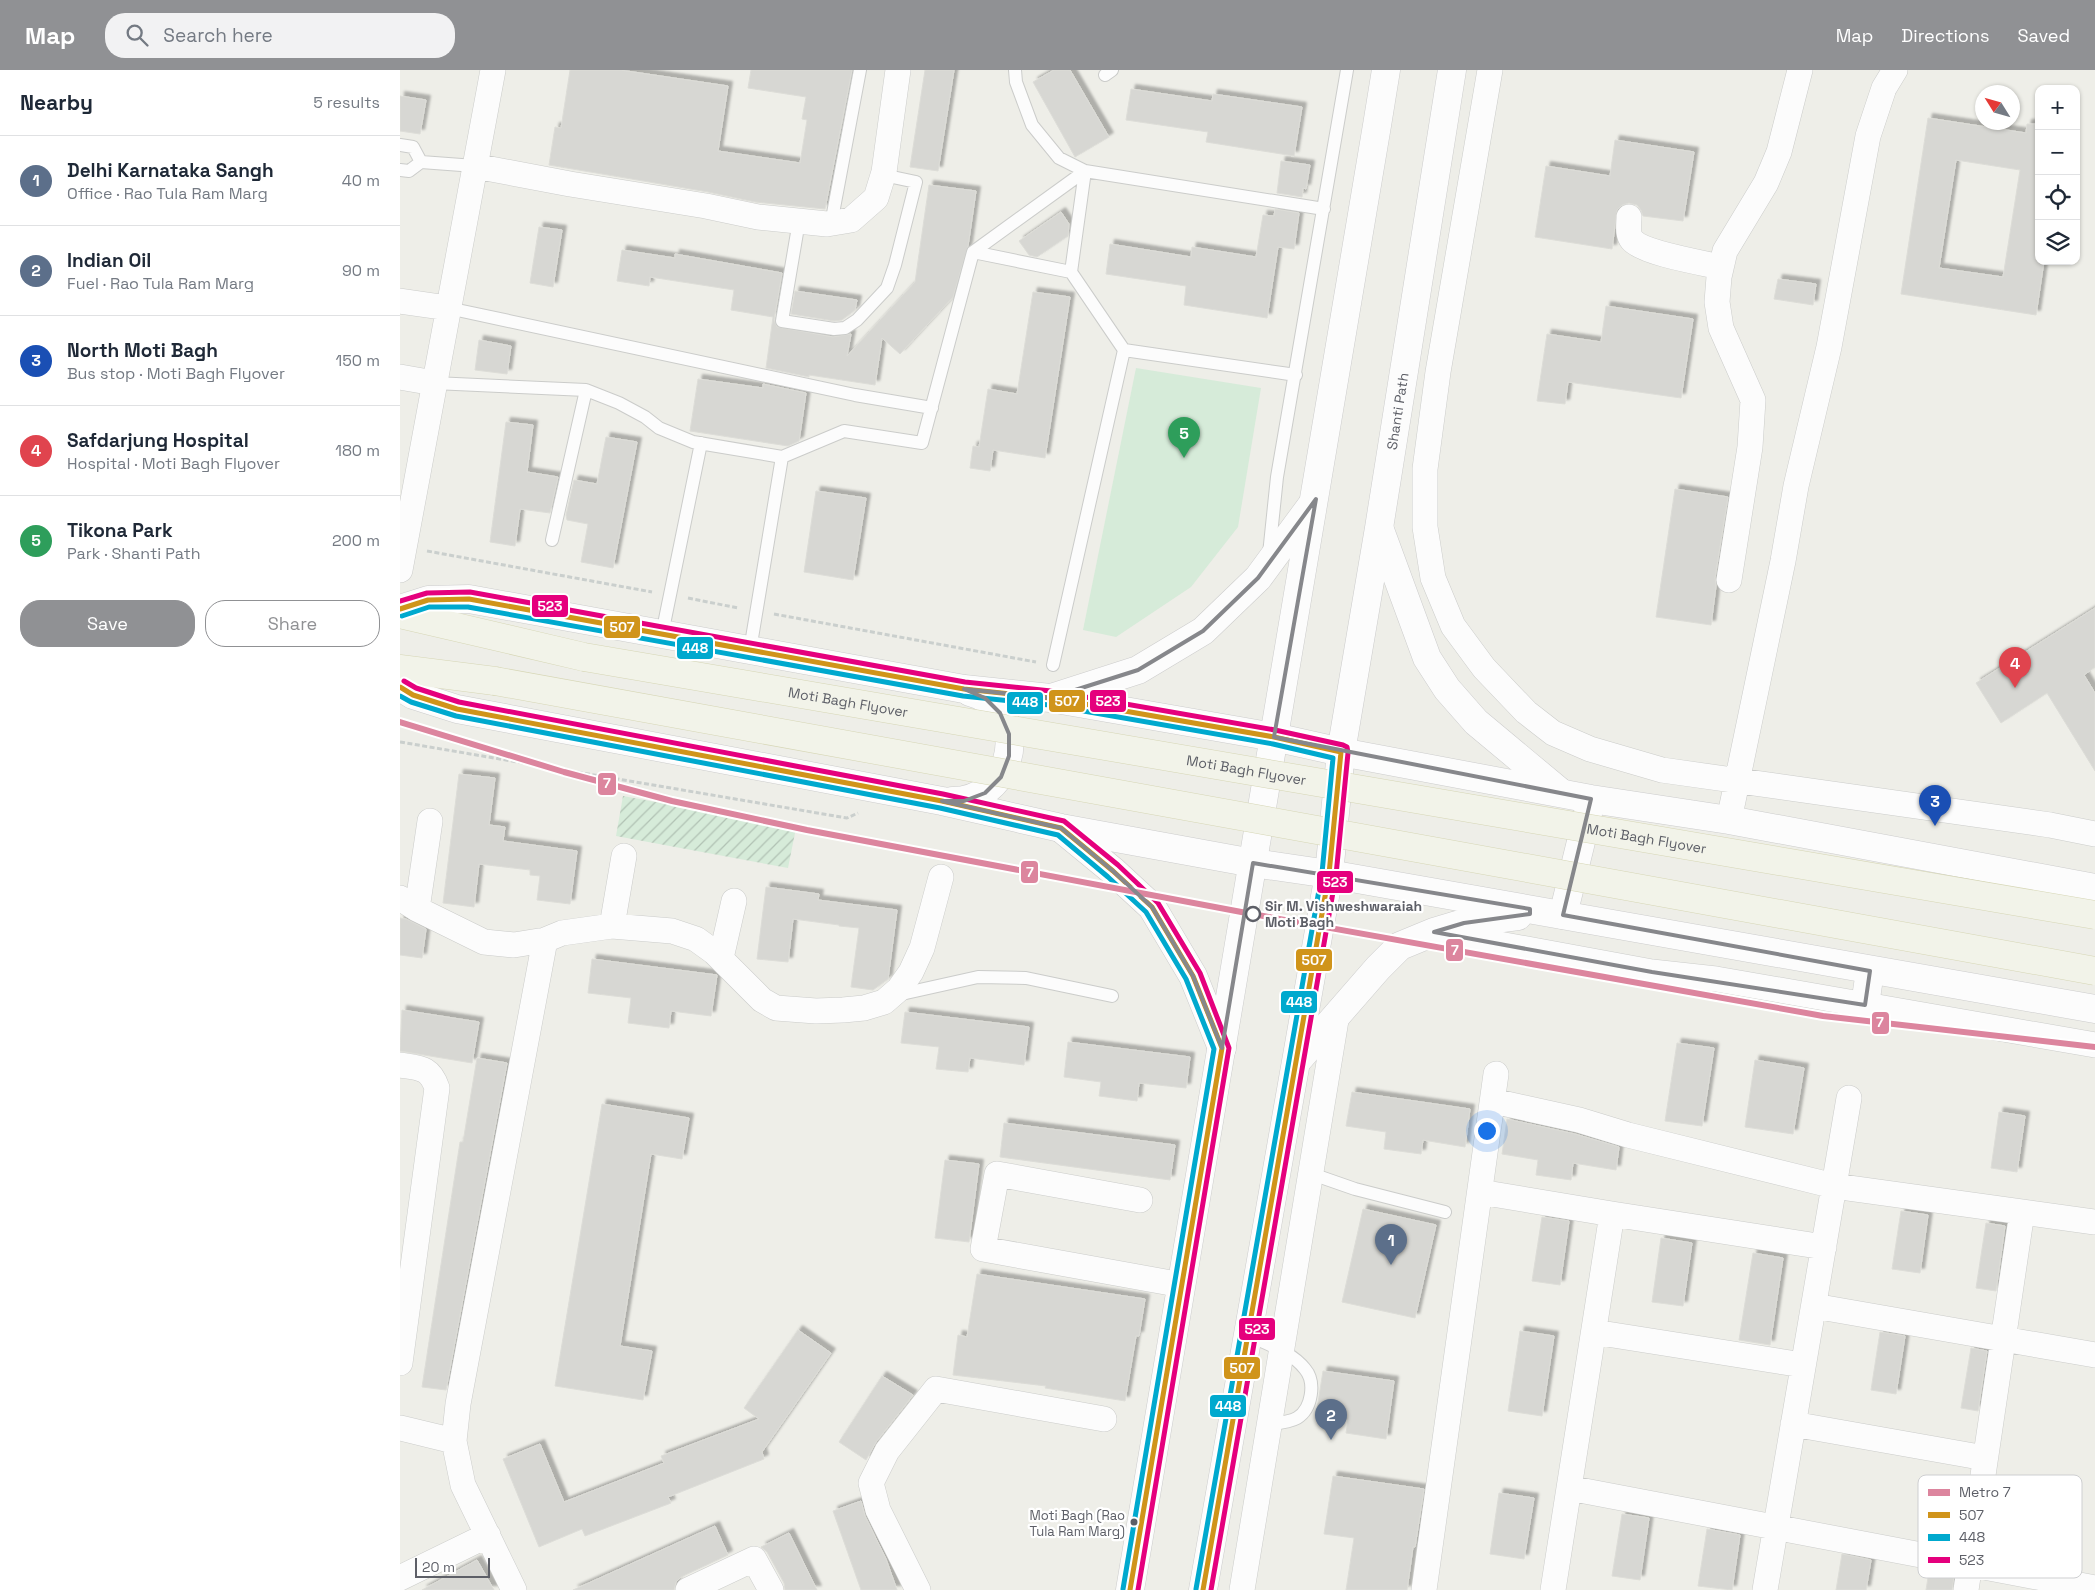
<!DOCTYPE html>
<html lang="en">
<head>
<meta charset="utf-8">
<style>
	:root { --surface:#fff; --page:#f2f2f3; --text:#1f2937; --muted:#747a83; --line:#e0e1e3; --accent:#909194 }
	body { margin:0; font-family:"Space Grotesk",sans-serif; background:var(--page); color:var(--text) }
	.controls { position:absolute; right:15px; top:15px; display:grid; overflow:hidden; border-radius:10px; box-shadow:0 1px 4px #0004 }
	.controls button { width:45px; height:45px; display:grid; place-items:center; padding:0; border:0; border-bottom:1px solid var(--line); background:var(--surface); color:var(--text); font:25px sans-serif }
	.compass { position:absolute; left:1575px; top:15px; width:45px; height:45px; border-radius:50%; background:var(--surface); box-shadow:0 1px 4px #0004; rotate:307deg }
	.scale { position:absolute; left:15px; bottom:12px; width:75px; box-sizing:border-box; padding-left:5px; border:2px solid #5d5f67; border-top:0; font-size:14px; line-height:18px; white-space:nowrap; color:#5d5f67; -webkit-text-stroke:4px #fff; paint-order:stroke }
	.you { position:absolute; left:1086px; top:1060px; width:18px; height:18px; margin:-12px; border:4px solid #fff; border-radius:50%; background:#1a73e8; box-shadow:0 0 0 8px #1a73e833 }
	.badge { display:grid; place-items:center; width:32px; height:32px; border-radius:50%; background:var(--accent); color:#fff; font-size:16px; font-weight:700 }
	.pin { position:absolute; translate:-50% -41px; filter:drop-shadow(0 1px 2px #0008) }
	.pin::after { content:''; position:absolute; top:26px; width:18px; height:15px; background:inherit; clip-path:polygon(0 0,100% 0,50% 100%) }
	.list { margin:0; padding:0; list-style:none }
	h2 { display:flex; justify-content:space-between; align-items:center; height:65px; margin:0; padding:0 20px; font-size:21px }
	h2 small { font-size:16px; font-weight:400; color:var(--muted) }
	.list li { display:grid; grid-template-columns:32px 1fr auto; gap:15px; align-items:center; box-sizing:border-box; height:90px; padding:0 20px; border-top:1px solid var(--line) }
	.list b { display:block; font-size:19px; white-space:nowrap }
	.list p { margin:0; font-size:16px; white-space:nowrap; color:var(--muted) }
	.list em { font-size:16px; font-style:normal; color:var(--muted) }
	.actions { display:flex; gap:10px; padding:15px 20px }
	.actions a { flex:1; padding:11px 0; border:1px solid var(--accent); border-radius:20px; text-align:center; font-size:18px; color:var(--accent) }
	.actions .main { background:var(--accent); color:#fff }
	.icon { flex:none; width:28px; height:28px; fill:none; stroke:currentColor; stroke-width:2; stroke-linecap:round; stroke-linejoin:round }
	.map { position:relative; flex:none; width:1695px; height:1520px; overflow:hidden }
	header { display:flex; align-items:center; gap:30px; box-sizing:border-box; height:70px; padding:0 25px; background:var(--accent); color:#fff }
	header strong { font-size:24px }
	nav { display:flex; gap:28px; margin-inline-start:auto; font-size:18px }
	.search { width:350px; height:45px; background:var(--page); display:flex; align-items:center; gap:12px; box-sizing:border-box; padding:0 18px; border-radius:20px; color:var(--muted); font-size:19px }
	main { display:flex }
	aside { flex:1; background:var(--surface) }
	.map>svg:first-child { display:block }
	.park { fill:#d6ebd9 }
	.garden { fill:url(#garden-furrows) }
	.building { fill:#d7d7d3; stroke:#ddddd8; fill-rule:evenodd; filter:url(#shadow) }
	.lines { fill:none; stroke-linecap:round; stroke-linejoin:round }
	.lane-casing { stroke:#cbccca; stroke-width:14 }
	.street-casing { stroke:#cbccca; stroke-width:26 }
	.secondary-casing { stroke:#ccc; stroke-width:29 }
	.primary-casing { stroke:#d6d6b5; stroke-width:29 }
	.path { stroke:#cacfcd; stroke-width:3; stroke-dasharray:5 2.5; stroke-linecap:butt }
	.lane { stroke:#fcfcfc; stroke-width:12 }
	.street { stroke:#fcfcfc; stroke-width:25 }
	.secondary { stroke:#fcfcfc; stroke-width:28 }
	.primary { stroke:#f2f3e9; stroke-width:28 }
	.primary-bridge-casing { stroke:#d6d6b5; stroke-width:29; stroke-linecap:butt }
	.primary-bridge { stroke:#f2f3e9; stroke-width:28 }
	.bus-1-casing { stroke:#fff; stroke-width:9 }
	.bus-2-casing { stroke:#fff; stroke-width:9 }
	.bus-3-casing { stroke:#fff; stroke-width:9 }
	.bus-1 { stroke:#d0941a; stroke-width:5 }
	.bus-2 { stroke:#00a9ce; stroke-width:5 }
	.bus-3 { stroke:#e5007d; stroke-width:5 }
	.metro-1-casing { stroke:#fff; stroke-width:10 }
	.metro-1 { stroke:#dc859e; stroke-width:6 }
	.marked { fill:none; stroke:#86878b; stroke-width:4; stroke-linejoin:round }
	.stop-dot { fill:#fff; stroke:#5d5f67; stroke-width:2.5 }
	.bus-dot { fill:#5d5f67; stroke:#fff; stroke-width:2 }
	.labels { text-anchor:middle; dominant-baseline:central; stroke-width:4.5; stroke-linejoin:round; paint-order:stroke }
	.bus-label { font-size:13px; fill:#5d5f67; stroke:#fff; text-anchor:end }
	.street-label { font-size:14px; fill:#5d5f67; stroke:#fff }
	.stop-label { font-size:14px; font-weight:bold; fill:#5d5f67; stroke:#fff; text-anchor:start }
	.key { fill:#fff; stroke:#cecfd1; stroke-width:1 }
	.key-label { font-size:14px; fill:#5d5f67 }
	.line-badge { stroke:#fff; stroke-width:2 }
	.badge-label { font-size:14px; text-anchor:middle; font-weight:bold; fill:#fff }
</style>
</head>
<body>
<header>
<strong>Map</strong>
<div class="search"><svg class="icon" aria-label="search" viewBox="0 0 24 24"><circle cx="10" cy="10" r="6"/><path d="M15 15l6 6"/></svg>Search here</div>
<nav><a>Map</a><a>Directions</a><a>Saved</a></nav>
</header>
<main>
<aside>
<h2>Nearby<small>5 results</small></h2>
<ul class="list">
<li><span class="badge" style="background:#5c6f8a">1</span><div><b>Delhi Karnataka Sangh</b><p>Office · Rao Tula Ram Marg</p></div><em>40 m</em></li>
<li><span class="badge" style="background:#5c6f8a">2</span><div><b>Indian Oil</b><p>Fuel · Rao Tula Ram Marg</p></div><em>90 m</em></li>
<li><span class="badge" style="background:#1a4fb4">3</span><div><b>North Moti Bagh</b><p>Bus stop · Moti Bagh Flyover</p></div><em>150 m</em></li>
<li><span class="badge" style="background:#e0444e">4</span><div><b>Safdarjung Hospital</b><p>Hospital · Moti Bagh Flyover</p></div><em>180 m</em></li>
<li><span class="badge" style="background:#2e9e5b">5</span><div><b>Tikona Park</b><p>Park · Shanti Path</p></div><em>200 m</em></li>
</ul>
<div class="actions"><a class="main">Save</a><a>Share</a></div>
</aside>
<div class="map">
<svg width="1695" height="1520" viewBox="0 0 1695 1520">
	<defs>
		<pattern id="garden-furrows" width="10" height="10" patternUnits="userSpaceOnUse" patternTransform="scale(1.25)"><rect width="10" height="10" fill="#d6ebd9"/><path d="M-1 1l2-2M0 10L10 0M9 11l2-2" fill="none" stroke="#b1c2b4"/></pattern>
		<filter id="shadow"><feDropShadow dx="4.5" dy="-4.5" stdDeviation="1" flood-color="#0004"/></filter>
	</defs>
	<rect width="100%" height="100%" fill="#eeeee8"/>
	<path class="park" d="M736 298 861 318 838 457 791 517 716 567 683 560Z"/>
	<path class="garden" d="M223 726 396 758 388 798 216 766Z"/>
	<path class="building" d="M170 0H220L328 16 318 81 400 93 407 50 402 49 406 27 348 18 351 0H452L425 139 355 132 308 122 149 95 155 57 161 58Z
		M525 0H554L538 101 510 97Z
		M654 0H670L709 67 675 87 633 12Z
		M731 19 812 31 813 24 902 37 894 86 806 72 808 62 726 50Z
		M0 26 26 30 20 64 0 61Z
		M1528 48 1626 63 1627 54H1639V191H1644L1636 245 1501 224ZM1556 90 1620 100 1603 207 1539 198Z
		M1215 70 1294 82 1283 151 1243 146 1241 140 1237 135 1229 133 1222 135 1217 140 1212 179 1135 167 1146 96 1210 106Z
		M881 91 910 95 906 119 903 118 902 127 877 123Z
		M529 115 576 121 568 176 553 227 500 284 482 268 475 315 409 305V307L366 298 373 247 331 240 334 220 250 207 249 216 217 211 222 180 275 188V184L382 203 374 250 377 257 433 267 451 264 447 286 515 212Z
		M875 139 899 143 894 179 878 177 867 248 784 235 786 216 706 204 710 174 791 187 792 177 856 187 863 145 874 146Z
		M661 142 669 154 668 166 637 187 629 185 619 171Z
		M139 157 162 160 153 217 130 213Z
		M1378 209 1416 214 1413 235 1374 229Z
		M395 221 457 230 455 240 442 250 434 251 391 244Z
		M633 222 670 227 645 388 593 380 590 401 570 398 573 376 579 377 588 319 617 324Z
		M1206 236 1293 249 1281 328 1168 312 1165 334 1137 331 1147 264 1201 272Z
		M79 270 111 276 107 304 75 300Z
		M298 309 363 318V314L406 323 399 371 388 376 290 361Z
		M106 352 133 355 127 402 158 407 150 443 120 439 115 476 90 472Z
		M206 367 237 372 213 498 181 492 188 454 167 450 166 445 174 410 197 414Z
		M1275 419 1328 427 1315 508 1316 516 1311 555 1256 547Z
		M416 421 466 428 453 510 404 502Z
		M1695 538V597L1684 605 1695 623V701L1647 623 1601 653 1576 613Z
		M59 704 95 708 89 755 105 757 103 771 177 781 170 834 137 830 140 806 130 805V800L79 794 74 837 43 833Z
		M366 817 419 824 418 830 497 840 488 909 473 920 451 917 459 858 439 856V855L393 849 388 892 357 889Z
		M0 848 6 849 26 859 22 888 0 885Z
		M192 889 317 905 311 946 271 941 269 958 228 953 231 928 188 923Z
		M2 940 79 952 72 993 0 981Z
		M505 942 629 957 624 995 570 988 568 1002 536 999 539 977 501 973Z
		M668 972 790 987 786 1018 739 1013 737 1031 699 1026 701 1012 664 1007Z
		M1277 973 1314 978 1302 1056 1265 1051Z
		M77 988 107 993 46 1320 22 1317 60 1072H63Z
		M1355 990 1404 998 1393 1064 1345 1057Z
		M952 1022 1070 1039 1065 1077 1023 1070 1021 1084 984 1079 986 1062 946 1056Z
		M202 1034 289 1048 282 1089 251 1084 220 1276 252 1281 243 1330 155 1316Z
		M1599 1042 1625 1046 1617 1102 1591 1098Z
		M1107 1049 1175 1064 1219 1077 1216 1100 1173 1093 1171 1110 1136 1105 1138 1090 1102 1084Z
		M604 1053 775 1075 770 1110 600 1087Z
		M545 1090 579 1094 569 1172 535 1168Z
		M963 1139 1036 1155 1015 1248 942 1232Z
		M1501 1141 1528 1145 1520 1203 1492 1199Z
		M1142 1147 1169 1151 1160 1215 1132 1211Z
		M1586 1153 1605 1156 1596 1221 1576 1218Z
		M1261 1168 1292 1173 1283 1236 1252 1232Z
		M1353 1183 1383 1188 1370 1275 1339 1270Z
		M577 1204 745 1229 739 1266H736L725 1331 645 1318 646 1316 553 1305 558 1265 567 1267Z
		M398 1260 431 1283 362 1382 364 1389 268 1427 271 1433 185 1466 182 1459 139 1477 103 1389 140 1374 164 1432 264 1393 261 1386 359 1349 344 1338Z
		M1120 1261 1154 1266 1142 1346 1108 1341Z
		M1480 1262 1505 1266 1496 1324 1471 1320Z
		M1571 1278 1587 1281 1578 1341 1561 1338Z
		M923 1301 994 1311 986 1369 946 1363 948 1350 916 1345Z
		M482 1306 513 1325 476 1372 466 1390 439 1372Z
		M933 1406 1024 1419 1015 1477H1013L1007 1520H946L954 1468 924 1464Z
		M1099 1423 1134 1428 1124 1489 1090 1484Z
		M461 1431 465 1446 486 1489 497 1520H461L433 1441Z
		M1222 1444 1249 1448 1240 1510 1212 1506Z
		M315 1456 328 1485 281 1507 276 1512 274 1520H173Z
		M1307 1459 1340 1465 1332 1520 1298 1516Z
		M389 1463 417 1520H385L384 1513 367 1482 361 1477Z
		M1442 1484 1471 1490 1466 1520H1436Z
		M77 1490 94 1520H22Z
		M1529 1501 1554 1506 1552 1520H1526Z"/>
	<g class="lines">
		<defs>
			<path id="lane" d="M615 0 616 12 632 55 659 88 685 101 924 139
				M705 5 712 0
				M0 75 13 77 21 92
				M0 100 9 101 21 92 75 96
				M399 151 382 251 434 259 445 258 457 250 487 218 495 195 516 112 483 105
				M431 154 460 0
				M671 202 573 182 685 101 671 202 724 280 896 305
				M48 238 455 325 532 338
				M34 313 186 320 219 333 245 347 259 358 293 372 382 387 444 361 522 373 573 182
				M152 470 186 320
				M869 484 877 407 947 0
				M262 564 301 373
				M350 580 382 387
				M653 595 724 280
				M497 925 578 907 626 908 712 926
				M912 1104 955 1119 1045 1142
				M848 1265C867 1274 892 1282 905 1299 916 1312 912 1339 897 1348 890 1352 879 1353 870 1354"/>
			<path id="street" d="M1090 0 1038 302 1025 399V457L1033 508 1053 556 1084 598 1126 642 1153 663 1190 679 1262 700 1650 755 1695 764
				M75 96 170 114 306 136 358 147 427 154 451 150 476 128 484 102 498 0
				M1229 147C1229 154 1227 164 1232 170 1243 183 1303 193 1321 197
				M0 231 48 238
				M0 307 34 313
				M0 500 93 0
				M1329 510 1350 377 1353 330 1321 258 1317 232 1319 207 1325 181 1366 113 1379 82 1400 0
				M1329 750 1383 491 1396 416 1429 277 1468 66 1484 18 1495 0
				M0 828 17 839 84 872 114 875 145 870 162 863 212 856 272 861 296 869 314 882 362 930 376 938 416 941 443 940 464 938 484 932 499 919 511 902 522 878 541 807
				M17 839 30 751
				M212 856 224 786
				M1034 862 1252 902 1316 909 1695 975
				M321 888 334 831
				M0 995C20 998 30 997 37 1018L0 1293
				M1093 1031 1179 1050 1228 1065 1434 1116 1695 1152
				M1080 1122 1212 1144 1153 1520
				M740 1130 597 1104 583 1179 782 1215
				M1212 1144 1424 1177
				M1414 1236 1695 1285
				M1194 1262 1403 1295
				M1393 1354 1585 1388
				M0 1358 54 1371
				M1169 1418 1695 1518
				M0 1508 88 1465
				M114 1520 63 1415 54 1371 58 1334 145 870
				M288 1520 354 1489 371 1520
				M518 1520 478 1440 471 1413 487 1381 536 1319 704 1349
				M842 1520 937 944
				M1024 1520 1096 1004
				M1365 1520 1449 1028
				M1566 1520 1622 1142"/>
			<g id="secondary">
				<path d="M980 460 1027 588 1047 619 1076 652 1160 722"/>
				<path d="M0 539 28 530 69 529 564 619 650 628 874 667 941 682 1191 729 1329 750 1695 818"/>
				<path d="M0 617 13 625 57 639 542 731 661 758 853 793 929 804 1695 939"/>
				<path d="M654 627 738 600 803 561 858 508 911 436"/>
				<path d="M552 731C607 732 632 658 584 628 580 625 575 624 570 622"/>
				<path d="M663 760 713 801 752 837 793 906 822 978"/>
				<path d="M1163 845 1190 735"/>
				<path d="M1465 935 1470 901"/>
				<path d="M897 991 978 898 1000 876 1034 862 1064 853 1118 846"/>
				<path d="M730 1520C816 1013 904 507 986 0"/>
				<path id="s1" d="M803 1520 929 804 941 682 979 458 1052 0"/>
			</g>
			<path id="primary" d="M0 544 184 587
				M0 599 95 611"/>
		</defs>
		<use href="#lane" class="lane-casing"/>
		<use href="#street" class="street-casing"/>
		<use href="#secondary" class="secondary-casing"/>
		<use href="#primary" class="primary-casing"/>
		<path class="path" d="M27 481 252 522
			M288 528 338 538
			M374 544 636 592
			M0 672 447 748 458 743"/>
		<use href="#lane" class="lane"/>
		<use href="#street" class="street"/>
		<use href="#secondary" class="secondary"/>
		<use href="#primary" class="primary"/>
		<defs>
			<g id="primary-bridge">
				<path id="s2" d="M184 587 1695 845"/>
				<path d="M95 611 1695 901"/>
			</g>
		</defs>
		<use href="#primary-bridge" class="primary-bridge-casing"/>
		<use href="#primary-bridge" class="primary-bridge"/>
		<defs>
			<path id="bus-1" d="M0 539 28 530 69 529 564 619 650 628 874 667 941 682 929 804 803 1520
				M0 617 13 625 57 639 542 731 661 758 713 801 752 837 793 906 822 978 730 1520"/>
			<path id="bus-2" d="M2 546 29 537H68L563 626 649 635 873 674 933 688 922 803 796 1519
				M0 626 11 632 56 646 540 738 658 765 708 807 746 842 786 909 814 979 723 1519"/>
			<path id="bus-3" d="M0 531 27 523 70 522 565 612 651 621 875 660 943 675 947 677 948 683 936 805 811 1520
				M4 611 16 618 59 632 543 724 664 751 718 795 758 833 800 903 829 978 738 1520"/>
		</defs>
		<use href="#bus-1" class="bus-1-casing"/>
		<use href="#bus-2" class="bus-2-casing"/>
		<use href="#bus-3" class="bus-3-casing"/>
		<use href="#bus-1" class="bus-1"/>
		<use href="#bus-2" class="bus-2"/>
		<use href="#bus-3" class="bus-3"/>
		<defs>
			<path id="metro-1" d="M0 652 164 702 272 731 407 760 852 844 1423 946 1695 977"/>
		</defs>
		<use href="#metro-1" class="metro-1-casing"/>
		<use href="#metro-1" class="metro-1"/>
	</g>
	<path class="marked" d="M916 429 874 667 1191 729 1163 845 1470 901 1465 935 1252 902 1034 862 1064 853 1130 844V839L853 793 822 978 793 906 752 837 713 801 661 758 542 731H564L585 723 601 707 609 686V664L600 643 585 628 564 619 650 628 738 600 803 561 858 508Z"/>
	<circle class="stop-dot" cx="853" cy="844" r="7"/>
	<circle class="bus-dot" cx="734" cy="1452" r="4.5"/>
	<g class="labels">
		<g class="bus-label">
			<text x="725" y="1445">Moti Bagh (Rao<tspan x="725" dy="16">Tula Ram Marg)</tspan></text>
		</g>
		<g class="street-label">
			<text stroke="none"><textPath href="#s1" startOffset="1195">Shanti Path</textPath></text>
			<text stroke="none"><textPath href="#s2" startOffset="268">Moti Bagh Flyover</textPath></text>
			<text stroke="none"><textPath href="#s2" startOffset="672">Moti Bagh Flyover</textPath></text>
			<text stroke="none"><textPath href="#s2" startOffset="1078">Moti Bagh Flyover</textPath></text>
		</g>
		<g class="stop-label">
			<text x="865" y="836">Sir M. Vishweshwaraiah<tspan x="865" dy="16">Moti Bagh</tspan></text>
		</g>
	</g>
	<rect x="1518" y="1405" width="164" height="103" rx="8" class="key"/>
	<rect x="1528" y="1419" width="22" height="7" fill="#dc859e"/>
	<rect x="1528" y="1442" width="22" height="6" fill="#d0941a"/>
	<rect x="1528" y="1464" width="22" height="7" fill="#00a9ce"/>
	<rect x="1528" y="1487" width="22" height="6" fill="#e5007d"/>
	<g class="key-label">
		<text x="1559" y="1427">Metro 7</text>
		<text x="1559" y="1450">507</text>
		<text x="1559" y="1472">448</text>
		<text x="1559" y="1495">523</text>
	</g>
	<g class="line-badge">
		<rect x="131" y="524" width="38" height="24" rx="5" fill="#e5007d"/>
		<rect x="203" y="545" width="38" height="24" rx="5" fill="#d0941a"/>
		<rect x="276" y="566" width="38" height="24" rx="5" fill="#00a9ce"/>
		<rect x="648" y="619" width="38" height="24" rx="5" fill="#d0941a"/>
		<rect x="689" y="619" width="38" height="24" rx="5" fill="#e5007d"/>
		<rect x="606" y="621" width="38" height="24" rx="5" fill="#00a9ce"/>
		<rect x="197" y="702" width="20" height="24" rx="5" fill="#dc859e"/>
		<rect x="620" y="790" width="19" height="24" rx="5" fill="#dc859e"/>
		<rect x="916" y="800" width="38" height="24" rx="5" fill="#e5007d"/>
		<rect x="1045" y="868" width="19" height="24" rx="5" fill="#dc859e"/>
		<rect x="895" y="878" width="38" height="24" rx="5" fill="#d0941a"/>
		<rect x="880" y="920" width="38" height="24" rx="5" fill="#00a9ce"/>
		<rect x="1471" y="941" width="19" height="24" rx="5" fill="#dc859e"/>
		<rect x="838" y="1247" width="38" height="24" rx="5" fill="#e5007d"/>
		<rect x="823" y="1286" width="38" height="24" rx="5" fill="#d0941a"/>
		<rect x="809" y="1324" width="38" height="24" rx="5" fill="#00a9ce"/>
	</g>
	<g class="badge-label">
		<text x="150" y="541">523</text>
		<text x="222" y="562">507</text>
		<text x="295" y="583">448</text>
		<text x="667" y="636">507</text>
		<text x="708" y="636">523</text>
		<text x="625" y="637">448</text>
		<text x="207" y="718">7</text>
		<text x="630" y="807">7</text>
		<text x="935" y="817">523</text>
		<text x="1055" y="885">7</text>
		<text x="914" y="895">507</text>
		<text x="899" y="937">448</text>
		<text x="1480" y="957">7</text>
		<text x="857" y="1264">523</text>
		<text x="842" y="1303">507</text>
		<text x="828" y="1341">448</text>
	</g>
</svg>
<div class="controls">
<button>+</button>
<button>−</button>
<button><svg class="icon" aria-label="locate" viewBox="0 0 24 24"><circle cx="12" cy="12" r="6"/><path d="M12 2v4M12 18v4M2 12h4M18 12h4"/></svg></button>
<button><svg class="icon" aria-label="layers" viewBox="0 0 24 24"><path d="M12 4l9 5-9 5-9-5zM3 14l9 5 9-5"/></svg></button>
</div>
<svg class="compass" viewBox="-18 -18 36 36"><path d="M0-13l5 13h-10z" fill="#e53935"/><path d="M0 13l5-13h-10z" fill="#747a83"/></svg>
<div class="scale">20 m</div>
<div class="you"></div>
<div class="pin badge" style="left:991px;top:1195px;background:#5c6f8a">1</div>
<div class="pin badge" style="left:931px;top:1370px;background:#5c6f8a">2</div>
<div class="pin badge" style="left:1535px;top:756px;background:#1a4fb4">3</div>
<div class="pin badge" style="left:1615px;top:618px;background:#e0444e">4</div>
<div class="pin badge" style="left:784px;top:388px;background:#2e9e5b">5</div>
</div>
</main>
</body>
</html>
